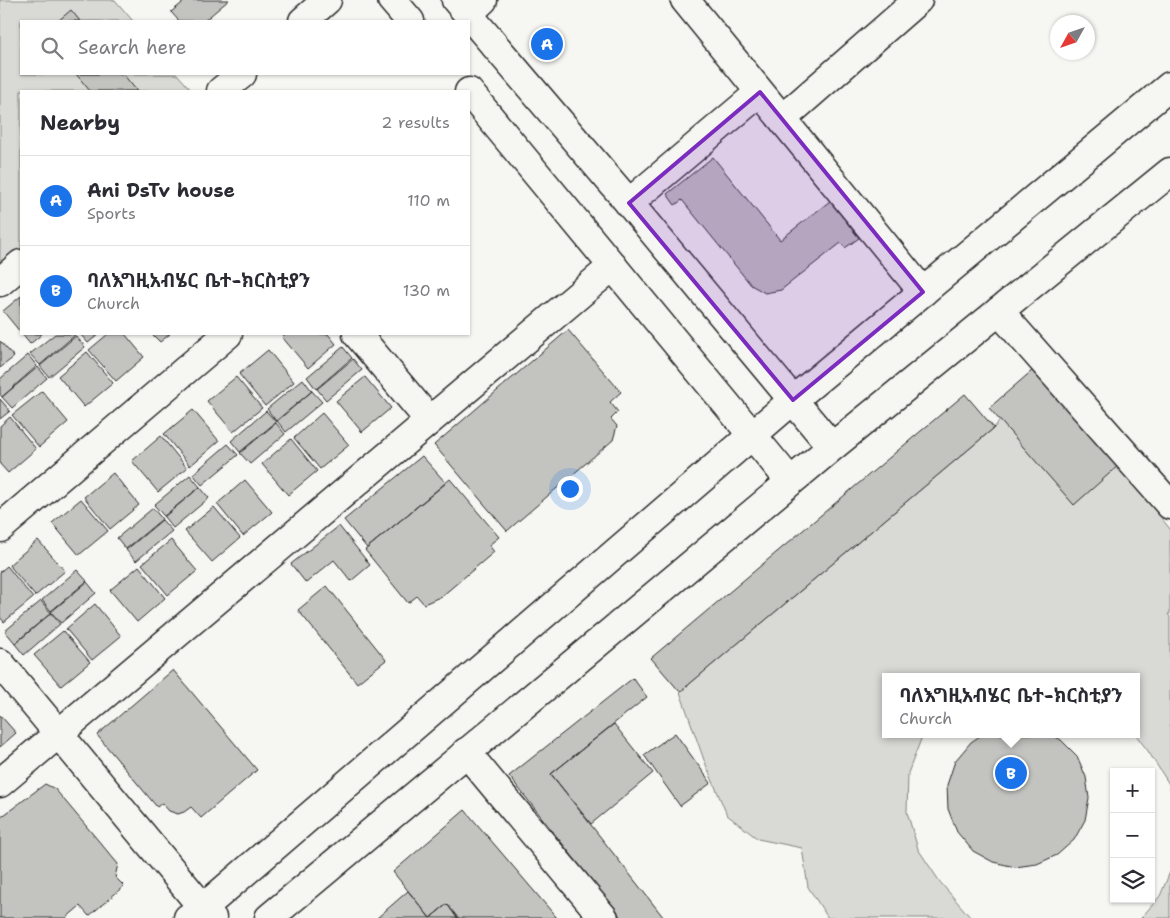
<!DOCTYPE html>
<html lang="en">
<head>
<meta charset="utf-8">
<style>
	:root { --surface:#fff; --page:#f2f2f3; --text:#2b2b33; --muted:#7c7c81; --line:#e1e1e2; --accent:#1a73e8 }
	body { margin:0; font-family:"Shantell Sans","Noto Sans Ethiopic",sans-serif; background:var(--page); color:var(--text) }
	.controls { position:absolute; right:15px; bottom:15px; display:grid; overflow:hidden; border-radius:0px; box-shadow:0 1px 4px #0004 }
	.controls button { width:45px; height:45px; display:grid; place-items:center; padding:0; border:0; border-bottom:1px solid var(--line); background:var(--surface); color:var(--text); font:25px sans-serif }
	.compass { position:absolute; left:1050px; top:15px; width:45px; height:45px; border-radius:50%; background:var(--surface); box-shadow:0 1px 4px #0004; rotate:230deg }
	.you { position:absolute; left:569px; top:488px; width:18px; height:18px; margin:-12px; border:4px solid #fff; border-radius:50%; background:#1a73e8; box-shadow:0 0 0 8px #1a73e833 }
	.badge { display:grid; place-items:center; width:32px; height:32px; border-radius:50%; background:var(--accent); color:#fff; font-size:16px; font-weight:700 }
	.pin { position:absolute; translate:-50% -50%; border:2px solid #fff; box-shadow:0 1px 5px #0006 }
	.popup { position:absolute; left:882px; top:673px; width:258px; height:65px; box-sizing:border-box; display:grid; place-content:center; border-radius:0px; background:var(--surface); filter:drop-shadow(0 1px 4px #0005); font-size:16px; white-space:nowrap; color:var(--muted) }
	.popup b { font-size:19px; color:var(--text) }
	.popup::after { content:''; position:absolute; left:50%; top:100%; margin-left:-10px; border:10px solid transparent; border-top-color:var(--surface) }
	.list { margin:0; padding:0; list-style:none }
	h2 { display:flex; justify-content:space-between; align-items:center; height:65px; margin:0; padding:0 20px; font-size:21px }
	h2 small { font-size:16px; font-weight:400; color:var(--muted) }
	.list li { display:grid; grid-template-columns:32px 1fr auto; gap:15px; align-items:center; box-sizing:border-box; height:90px; padding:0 20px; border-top:1px solid var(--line) }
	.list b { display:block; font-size:19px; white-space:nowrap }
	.list p { margin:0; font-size:16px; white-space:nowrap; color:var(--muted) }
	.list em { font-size:16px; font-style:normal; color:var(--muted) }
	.icon { flex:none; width:28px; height:28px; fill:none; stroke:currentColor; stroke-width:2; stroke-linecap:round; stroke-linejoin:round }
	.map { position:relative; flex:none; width:1170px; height:918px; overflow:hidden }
	.search { position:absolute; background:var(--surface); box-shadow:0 1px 4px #0004; left:20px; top:20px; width:450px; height:55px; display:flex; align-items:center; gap:12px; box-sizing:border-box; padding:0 18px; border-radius:0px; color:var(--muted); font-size:19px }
	.panel { position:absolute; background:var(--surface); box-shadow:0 1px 4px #0004; left:20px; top:90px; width:450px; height:245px; border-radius:0px }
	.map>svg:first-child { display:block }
	.green { fill:#d9d9d5; stroke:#828280 }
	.building { fill:#c3c3c0; stroke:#2b2b2b }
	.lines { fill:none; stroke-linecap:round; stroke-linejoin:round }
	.street-casing { stroke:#2b2b2b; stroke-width:31 }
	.secondary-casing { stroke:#2b2b2b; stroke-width:31 }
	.street { stroke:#f6f6f2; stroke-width:28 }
	.secondary { stroke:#f6f6f2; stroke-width:28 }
	.marked { fill:#7b2cbf; fill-opacity:0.2; stroke:#7b2cbf; stroke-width:4; stroke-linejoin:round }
</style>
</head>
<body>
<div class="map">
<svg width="1170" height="918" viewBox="0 0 1170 918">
	<rect width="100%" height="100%" fill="#f6f6f2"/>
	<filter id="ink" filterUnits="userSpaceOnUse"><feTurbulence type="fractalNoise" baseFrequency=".02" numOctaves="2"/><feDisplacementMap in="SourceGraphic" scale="10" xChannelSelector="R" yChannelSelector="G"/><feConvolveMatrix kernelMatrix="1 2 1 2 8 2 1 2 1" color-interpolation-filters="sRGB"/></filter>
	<g filter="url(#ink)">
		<path class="green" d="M0 0H115L133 21H21V74H177L192 91H21V254L0 272Z
			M1000 420 1119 465 1170 529V614H1168L1170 617V789L1169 784 1148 751 1135 734 1136 677H1050L1016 675 1008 677H886V734H923L908 773 907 812 918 849 940 882 971 918H828L808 887 802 848 758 839 727 815 704 760 680 692 994 428Z
			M1170 872V918H1141L1160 896Z"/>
		<path class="building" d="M186 0H229L204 21H179L171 12Z
			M71 10 80 21H58Z
			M76 74H123L137 91H90Z
			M713 157 780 240 830 201 859 238 845 248 841 243 781 290 765 293 751 285 682 200 675 205 667 194Z
			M21 296V334H42L30 344 3 311Z
			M568 330 621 392 610 402 618 412 611 419 617 426 613 440 507 531 434 445Z
			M55 334H74L75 335 40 365 30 354Z
			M80 334H99L88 343Z
			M108 334H125L144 357 116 381 89 350Z
			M152 334H170L160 342Z
			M285 334H328L336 344 308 368 282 337Z
			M76 336 85 347 49 377 40 366Z
			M0 341 14 357 0 368Z
			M343 347 352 358 316 389 307 377Z
			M268 350 294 382 265 406 239 374Z
			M87 352 113 383 84 407 58 376Z
			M28 355 37 366 2 397 0 394V379Z
			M353 359 362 370 326 400 317 389Z
			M38 367 47 378 12 408 2 397Z
			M1034 369 1119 465 1074 505 989 408Z
			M236 377 262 408 233 432 207 401Z
			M365 377 391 408 362 432 336 401Z
			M303 379 312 391 276 421 267 409Z
			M42 391 68 422 39 447 12 415Z
			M312 391 322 402 286 432 277 421Z
			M965 394 994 428 680 692 651 658Z
			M0 399 10 411 0 419Z
			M193 410 219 441 190 466 164 434Z
			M266 411 276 422 240 452 231 441Z
			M322 413 349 445 320 469 294 438Z
			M10 417 36 449 8 473 0 464V426Z
			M276 423 285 434 250 464 240 453Z
			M161 436 187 468 158 492 132 461Z
			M291 439 317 471 288 495 262 464Z
			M228 444 238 455 202 485 193 474Z
			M422 456 446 483 367 548 344 520Z
			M113 473 139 505 110 529 84 497Z
			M190 475 200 487 164 516 154 505Z
			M450 479 499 537 489 545 494 552 442 596 424 604 417 596 408 603 365 550Z
			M245 480 272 512 243 536 217 504Z
			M200 487 209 498 173 528 164 517Z
			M81 499 108 531 79 555 52 523Z
			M214 507 240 538 212 562 185 531Z
			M153 508 162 519 126 549 117 538Z
			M162 520 172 531 136 561 126 550Z
			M339 526 370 565 351 581 334 560 306 583 291 564Z
			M38 540 65 571 35 596 9 565Z
			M171 540 197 571 168 595 142 564Z
			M7 566 33 598 4 622 0 617V572Z
			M139 566 165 598 137 622 110 590Z
			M77 570 87 581 51 611 42 600Z
			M87 582 96 593 61 623 51 612Z
			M327 586 386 660 357 683 298 610Z
			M41 601 51 613 15 643 5 631Z
			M95 604 121 636 92 660 66 629Z
			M51 613 60 624 24 655 15 644Z
			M63 631 90 662 61 686 34 655Z
			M173 670 257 770 201 818 191 807 184 812 178 814 169 811 162 803 157 807 97 735Z
			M633 678 647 697 551 774 664 918H621L509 776Z
			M0 715 16 733 0 747Z
			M614 724 653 773 591 824 551 774Z
			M675 733 711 783 680 806 644 755Z
			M983 734H1051L1061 740 1077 756 1086 777 1089 798 1085 820 1074 840 1057 855 1037 864 1015 867 993 862 973 851 957 832 948 809 947 785 955 761 971 742Z
			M45 784 55 789 118 864 115 877 124 886 89 916 80 906 66 918H0V818Z
			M465 810 557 918H457L447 904 430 918 393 872Z
			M408 891 430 918 447 904 458 918H377Z"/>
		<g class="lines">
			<defs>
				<path id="street" d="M685 0 923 292
					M468 14 483 0
					M303 21 327 0
					M221 91 242 74
					M782 119 918 0
					M629 203 760 92
					M0 282 21 264
					M999 311 1170 505
					M357 334 429 420
					M0 528 228 334
					M0 663 203 908 212 918
					M466 752 604 918
					M0 783 613 266"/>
				<path id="secondary" d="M392 0 410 21
					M456 0 629 203 832 447
					M469 92 790 481
					M188 918 203 908 793 400 1170 86
					M269 918 832 447 1170 172"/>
			</defs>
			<use href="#street" class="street-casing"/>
			<use href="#secondary" class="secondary-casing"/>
			<use href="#street" class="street"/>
			<use href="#secondary" class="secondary"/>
		</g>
	</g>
	<path class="marked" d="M760 92 923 292 793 400 629 203Z"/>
</svg>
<div class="controls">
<button>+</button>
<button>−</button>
<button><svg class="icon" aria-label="layers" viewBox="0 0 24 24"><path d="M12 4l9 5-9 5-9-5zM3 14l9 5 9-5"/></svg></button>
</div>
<svg class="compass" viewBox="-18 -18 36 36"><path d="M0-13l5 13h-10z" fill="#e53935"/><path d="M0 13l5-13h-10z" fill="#7c7c81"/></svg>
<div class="you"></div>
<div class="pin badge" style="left:547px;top:44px">A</div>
<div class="pin badge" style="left:1011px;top:773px">B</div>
<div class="popup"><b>ባለእግዚአብሄር ቤተ-ክርስቲያን</b>Church</div>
<div class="search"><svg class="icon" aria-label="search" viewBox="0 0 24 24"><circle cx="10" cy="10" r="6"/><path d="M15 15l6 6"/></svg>Search here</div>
<section class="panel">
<h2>Nearby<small>2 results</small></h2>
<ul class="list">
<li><span class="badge">A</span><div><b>Ani DsTv house</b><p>Sports</p></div><em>110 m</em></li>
<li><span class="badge">B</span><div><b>ባለእግዚአብሄር ቤተ-ክርስቲያን</b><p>Church</p></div><em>130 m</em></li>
</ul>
</section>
</div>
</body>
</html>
